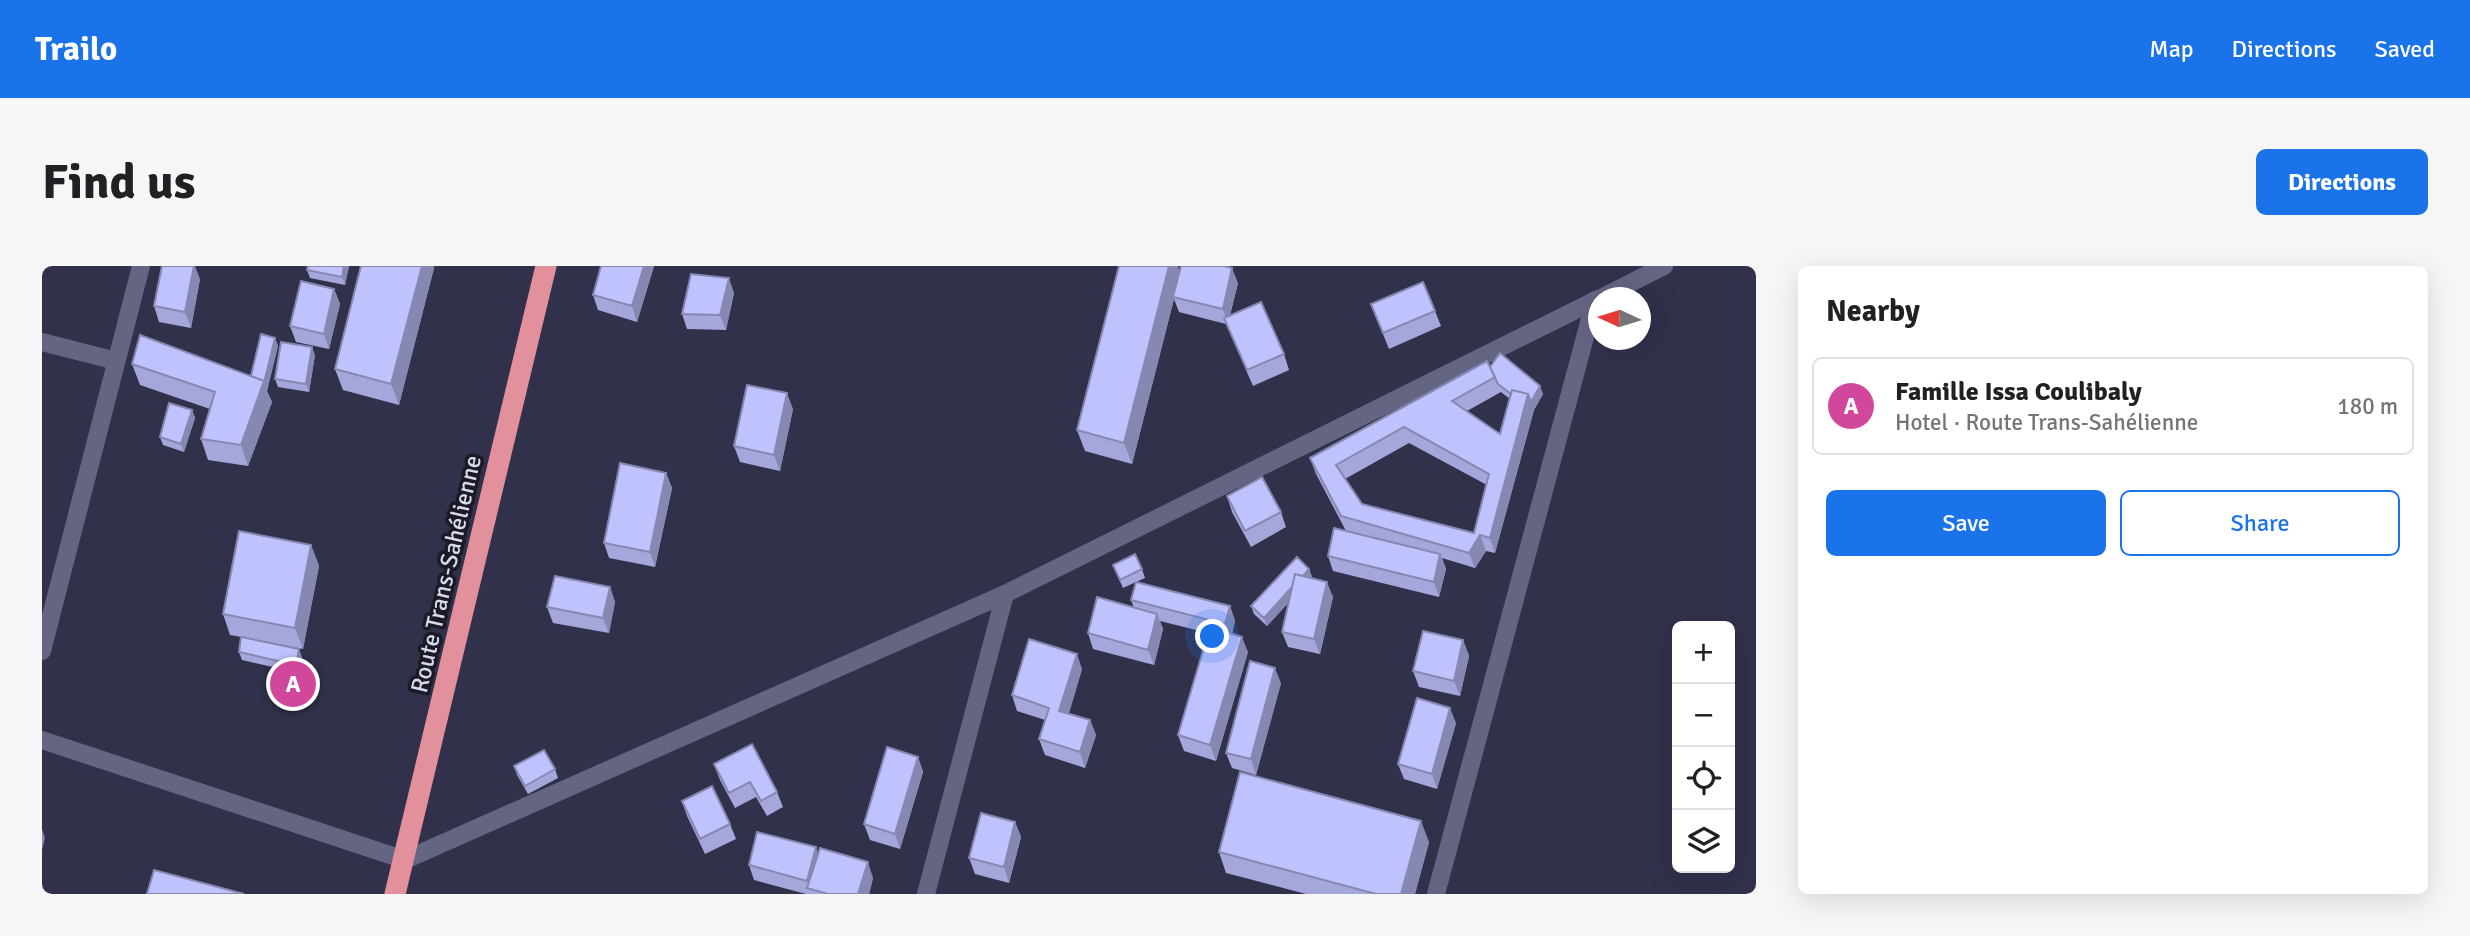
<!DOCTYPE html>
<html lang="en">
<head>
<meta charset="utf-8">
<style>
	:root { --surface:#fff; --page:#f6f6f6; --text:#202124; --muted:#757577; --line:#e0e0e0; --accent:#1a73e8 }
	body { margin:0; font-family:Signika,sans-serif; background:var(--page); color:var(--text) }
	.controls { position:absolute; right:21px; bottom:21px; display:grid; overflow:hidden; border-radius:10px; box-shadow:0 7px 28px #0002 }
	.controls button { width:63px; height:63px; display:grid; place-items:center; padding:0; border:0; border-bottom:2px solid var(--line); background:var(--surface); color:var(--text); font:35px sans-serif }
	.compass { position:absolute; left:1546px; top:21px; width:63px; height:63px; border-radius:50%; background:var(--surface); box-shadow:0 7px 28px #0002; rotate:274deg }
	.you { position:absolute; left:1171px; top:371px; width:24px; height:24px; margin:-18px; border:5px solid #fff; border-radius:50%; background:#1a73e8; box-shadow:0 0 0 10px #1a73e833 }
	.badge { display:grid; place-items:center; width:46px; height:46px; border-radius:50%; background:var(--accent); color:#fff; font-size:23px; font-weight:700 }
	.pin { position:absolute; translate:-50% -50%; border:4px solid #fff; box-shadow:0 2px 7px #0006 }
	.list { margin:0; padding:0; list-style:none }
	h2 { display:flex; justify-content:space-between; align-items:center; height:91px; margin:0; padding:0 28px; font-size:30px }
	h2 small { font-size:23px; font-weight:400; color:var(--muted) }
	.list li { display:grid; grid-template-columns:46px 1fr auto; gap:21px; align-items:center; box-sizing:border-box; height:98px; margin:0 14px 14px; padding:0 14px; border:2px solid var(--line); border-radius:10px }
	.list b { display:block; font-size:26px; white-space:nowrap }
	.list p { margin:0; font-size:23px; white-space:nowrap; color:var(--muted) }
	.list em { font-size:23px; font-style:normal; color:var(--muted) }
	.actions { display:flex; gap:14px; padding:21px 28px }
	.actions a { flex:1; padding:16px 0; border:2px solid var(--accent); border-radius:10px; text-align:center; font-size:24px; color:var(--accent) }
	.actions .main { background:var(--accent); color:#fff }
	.icon { flex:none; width:38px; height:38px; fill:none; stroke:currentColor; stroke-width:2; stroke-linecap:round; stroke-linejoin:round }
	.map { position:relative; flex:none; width:1714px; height:628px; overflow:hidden; border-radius:10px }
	header { display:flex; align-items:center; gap:42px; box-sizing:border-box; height:98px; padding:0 35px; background:var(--accent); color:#fff }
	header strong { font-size:33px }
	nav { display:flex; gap:38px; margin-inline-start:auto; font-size:24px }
	.intro { display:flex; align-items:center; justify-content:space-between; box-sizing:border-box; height:168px; padding:0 42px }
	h1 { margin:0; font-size:49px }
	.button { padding:18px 32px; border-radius:10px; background:var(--accent); color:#fff; font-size:24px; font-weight:700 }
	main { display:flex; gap:42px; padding:0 42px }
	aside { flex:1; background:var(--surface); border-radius:10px; box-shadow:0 7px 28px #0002 }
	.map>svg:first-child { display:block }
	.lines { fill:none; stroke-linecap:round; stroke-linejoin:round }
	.street { stroke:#646583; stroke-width:18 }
	.highway { stroke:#e1909c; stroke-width:21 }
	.wall { fill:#a5a7da; fill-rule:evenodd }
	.shaded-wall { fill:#8688b1 }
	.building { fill:#c0c2fd; stroke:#8688b1; stroke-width:2; fill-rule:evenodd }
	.labels { text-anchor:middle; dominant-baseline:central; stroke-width:7; stroke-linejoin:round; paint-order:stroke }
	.street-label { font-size:24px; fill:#d9daeb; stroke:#1a1b27 }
</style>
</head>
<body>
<header>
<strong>Trailo</strong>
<nav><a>Map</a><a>Directions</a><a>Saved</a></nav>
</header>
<div class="intro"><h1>Find us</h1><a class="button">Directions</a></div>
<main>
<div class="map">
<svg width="1714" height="628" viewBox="0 0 1714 628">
	<rect width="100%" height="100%" fill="#31314c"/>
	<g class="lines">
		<path class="street" d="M1559 32 1622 0
			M0 76 74 95
			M0 385 99 0
			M0 474 363 594 963 328 1556 33
			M884 628 963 328
			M1394 628 1553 34"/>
		<path class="highway" d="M353 628 504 0"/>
	</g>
	<path class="wall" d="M307 0 303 19 268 12 265 4Z
		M319 0H392V2L357 139 301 124 293 103Z
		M612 0 595 56 556 44 551 29Z
		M1137 5 1196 17 1188 49 1242 88 1247 104 1211 120 1184 58 1137 46 1132 33 1090 198 1043 185 1035 164Z
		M158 13 149 62 117 56 112 40Z
		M292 23 298 38 287 83 254 76 248 60Z
		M692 27 684 64 645 63 640 48Z
		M1329 38 1393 45 1399 60 1347 83Z
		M233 72 236 80 225 125 230 136 206 200 166 194 159 173 168 143 98 119 90 98 209 110Z
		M273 89 267 126 236 121 233 113Z
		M1448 101 1501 128 1492 144 1453 287 1444 285 1433 302 1400 292 1404 303 1397 331 1291 305 1286 290 1304 265 1274 208 1268 192ZM1459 126 1468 133 1458 168 1425 145ZM1367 177 1445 219 1432 267 1320 238 1303 213Z
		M751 143 738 205 698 196 692 180Z
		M150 144 153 152 142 186 121 179 118 171Z
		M624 207 630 222 613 301 567 292 562 277Z
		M1185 230 1239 246 1244 261 1209 281 1190 246Z
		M269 279 277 300 261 383 216 374 260 391 257 407 200 394 197 386 199 371 188 369 181 348Z
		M1071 299 1100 303 1103 312 1094 316 1188 340 1193 355 1190 368 1206 386 1174 495 1142 485 1136 469 1166 367 1118 355 1121 363 1112 399 1051 383 1046 367 1092 342 1089 334 1094 316 1081 322Z
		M1267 303 1270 311 1269 312 1291 331 1278 388 1246 381 1240 366 1247 336 1225 360 1212 348 1209 340Z
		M568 321 573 336 567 367 511 357 505 341Z
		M1421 374 1427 390 1418 430 1377 421 1371 405Z
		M1040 403 1027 447 1048 454 1054 469 1043 502 1003 489 997 473 1003 454 975 445 970 429Z
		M1239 417 1214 509 1190 502 1184 487Z
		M1414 457 1395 523 1362 513 1356 498Z
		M876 491 881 506 858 583 828 574 822 558Z
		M672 498 735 526 741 541 725 550 714 531 693 542 678 514Z
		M472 500 513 503 516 512 486 528 475 509Z
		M640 535 688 558 694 573 663 588 645 550Z
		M973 556 979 571 967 617 933 608 927 592Z
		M1387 576 1373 628H1264L1184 607 1177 586Z
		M776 587 831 612 827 628H764L712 614 707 599Z"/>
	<path class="shaded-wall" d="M152 0H153L158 13 149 62 143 46Z
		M302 0H307L303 19 300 11Z
		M380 0H392V2L357 139 349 118Z
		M602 0H612L595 56 590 40Z
		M1127 0H1136L1138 8 1131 31 1132 33 1090 198 1082 177Z
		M1190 2 1196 17 1186 58 1181 43Z
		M687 12 692 27 684 64 678 49Z
		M292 23 298 38 287 83 282 68Z
		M233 72 236 80 225 125 230 136 206 200 199 179Z
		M270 81 273 89 267 126 264 118Z
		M1498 120 1501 128 1492 144 1453 287 1448 272 1486 128Z
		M745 127 751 143 738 205 732 189Z
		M150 144 153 152 142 186 139 178Z
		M624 207 630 222 613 301 608 286Z
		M1438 269 1444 285 1433 302 1427 287Z
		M269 279 277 300 261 383 253 362Z
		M1398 288 1404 303 1397 331 1392 316Z
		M1267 303 1270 311 1225 360 1222 352Z
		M1285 316 1291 331 1278 388 1272 373Z
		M568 321 573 336 567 367 561 352Z
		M1188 340 1193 355 1189 373 1183 358Z
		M1115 348 1121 363 1112 399 1106 384Z
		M1200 371 1206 386 1174 495 1168 479Z
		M1421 374 1427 390 1418 430 1412 415Z
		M257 383 260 391 257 407 254 399Z
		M1035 388 1040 403 1023 460 1017 445Z
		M1233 402 1239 417 1214 509 1209 493Z
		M1408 442 1414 457 1395 523 1390 508Z
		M1048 454 1054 469 1043 502 1038 486Z
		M876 491 881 506 858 583 853 568Z
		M1379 555 1387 576 1373 628H1359Z
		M973 556 979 571 967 617 962 601Z
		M0 563 3 572 0 584Z
		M774 581 780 597 768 623 765 615Z
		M826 596 831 612 827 628H816Z"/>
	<path class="building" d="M120 0H152L143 46 112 40Z
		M266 0H302L300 11 265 4Z
		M319 0H380L349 118 293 103Z
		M559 0H602L590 40 551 29Z
		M1077 0H1127L1082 177 1035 164Z
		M1139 0H1182L1190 2 1181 43 1131 31Z
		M649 8 687 12 678 49 640 48Z
		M259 15 292 23 282 68 248 60Z
		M1381 16 1393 45 1341 67 1329 38Z
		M1219 36 1242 88 1205 104 1182 52Z
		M219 68 233 72 222 117V115L209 110Z
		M98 69 222 115 199 179 159 173 173 126 90 98Z
		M239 76 270 81 264 118 233 113Z
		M1458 87 1498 120 1489 136 1486 128 1470 124 1469 128 1456 118 1448 101Z
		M1445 95 1453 111 1410 135 1458 168 1470 124 1486 128 1448 272 1438 269 1427 287 1299 250 1268 192ZM1362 161 1447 208 1432 267 1320 238 1294 199Z
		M705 119 745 127 732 189 692 180Z
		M127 137 150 144 139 178 118 171Z
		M578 197 624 207 608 286 562 277Z
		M1220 211 1239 246 1203 265 1185 230Z
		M1292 262 1398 288 1392 316 1286 290Z
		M197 265 269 279 253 362 181 348Z
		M1093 288 1100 303 1078 314 1071 299Z
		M1255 291 1267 303 1261 310 1253 308 1250 321 1222 352 1209 340Z
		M1253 308 1285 316 1272 373 1240 366Z
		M513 310 568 321 561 352 505 341Z
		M1094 316 1188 340 1183 358 1089 334Z
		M1055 331 1115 348 1106 384 1046 367Z
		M1168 361 1200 371 1168 479 1136 469Z
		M1381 365 1421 374 1412 415 1371 405Z
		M199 371 257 383 254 399 197 386Z
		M987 373 1035 388 1017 445 1048 454 1038 486 997 473 1007 442 970 429Z
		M1208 395 1233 402 1209 493 1184 487Z
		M1375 432 1408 442 1390 508 1356 498Z
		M710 478 735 526 719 535 708 516 687 527 672 498Z
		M845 481 876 491 853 568 822 558Z
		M502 484 513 503 483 520 472 500Z
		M1198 506 1379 555 1359 628H1334L1177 586Z
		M670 520 688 558 658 573 640 535Z
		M939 547 973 556 962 601 927 592Z
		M715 566 774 581 765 615 707 599Z
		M778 582 826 596 816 628H786L765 622Z
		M112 604 202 628H105Z"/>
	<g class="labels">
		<g class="street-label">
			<text transform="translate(404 308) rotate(-77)">Route Trans-Sahélienne</text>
		</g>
	</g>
</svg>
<div class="controls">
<button>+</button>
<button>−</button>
<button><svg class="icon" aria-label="locate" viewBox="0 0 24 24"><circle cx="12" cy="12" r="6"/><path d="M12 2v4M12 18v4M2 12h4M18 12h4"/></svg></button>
<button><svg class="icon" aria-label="layers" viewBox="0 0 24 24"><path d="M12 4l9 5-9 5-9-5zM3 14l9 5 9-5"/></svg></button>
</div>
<svg class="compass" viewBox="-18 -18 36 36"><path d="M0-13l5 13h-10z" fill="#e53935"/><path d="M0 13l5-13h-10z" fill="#757577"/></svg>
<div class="you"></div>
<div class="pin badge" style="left:251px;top:418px;background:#d1479c">A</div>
</div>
<aside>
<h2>Nearby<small></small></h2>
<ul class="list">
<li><span class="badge" style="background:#d1479c">A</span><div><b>Famille Issa Coulibaly</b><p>Hotel · Route Trans-Sahélienne</p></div><em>180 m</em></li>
</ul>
<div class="actions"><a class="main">Save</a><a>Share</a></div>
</aside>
</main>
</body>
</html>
